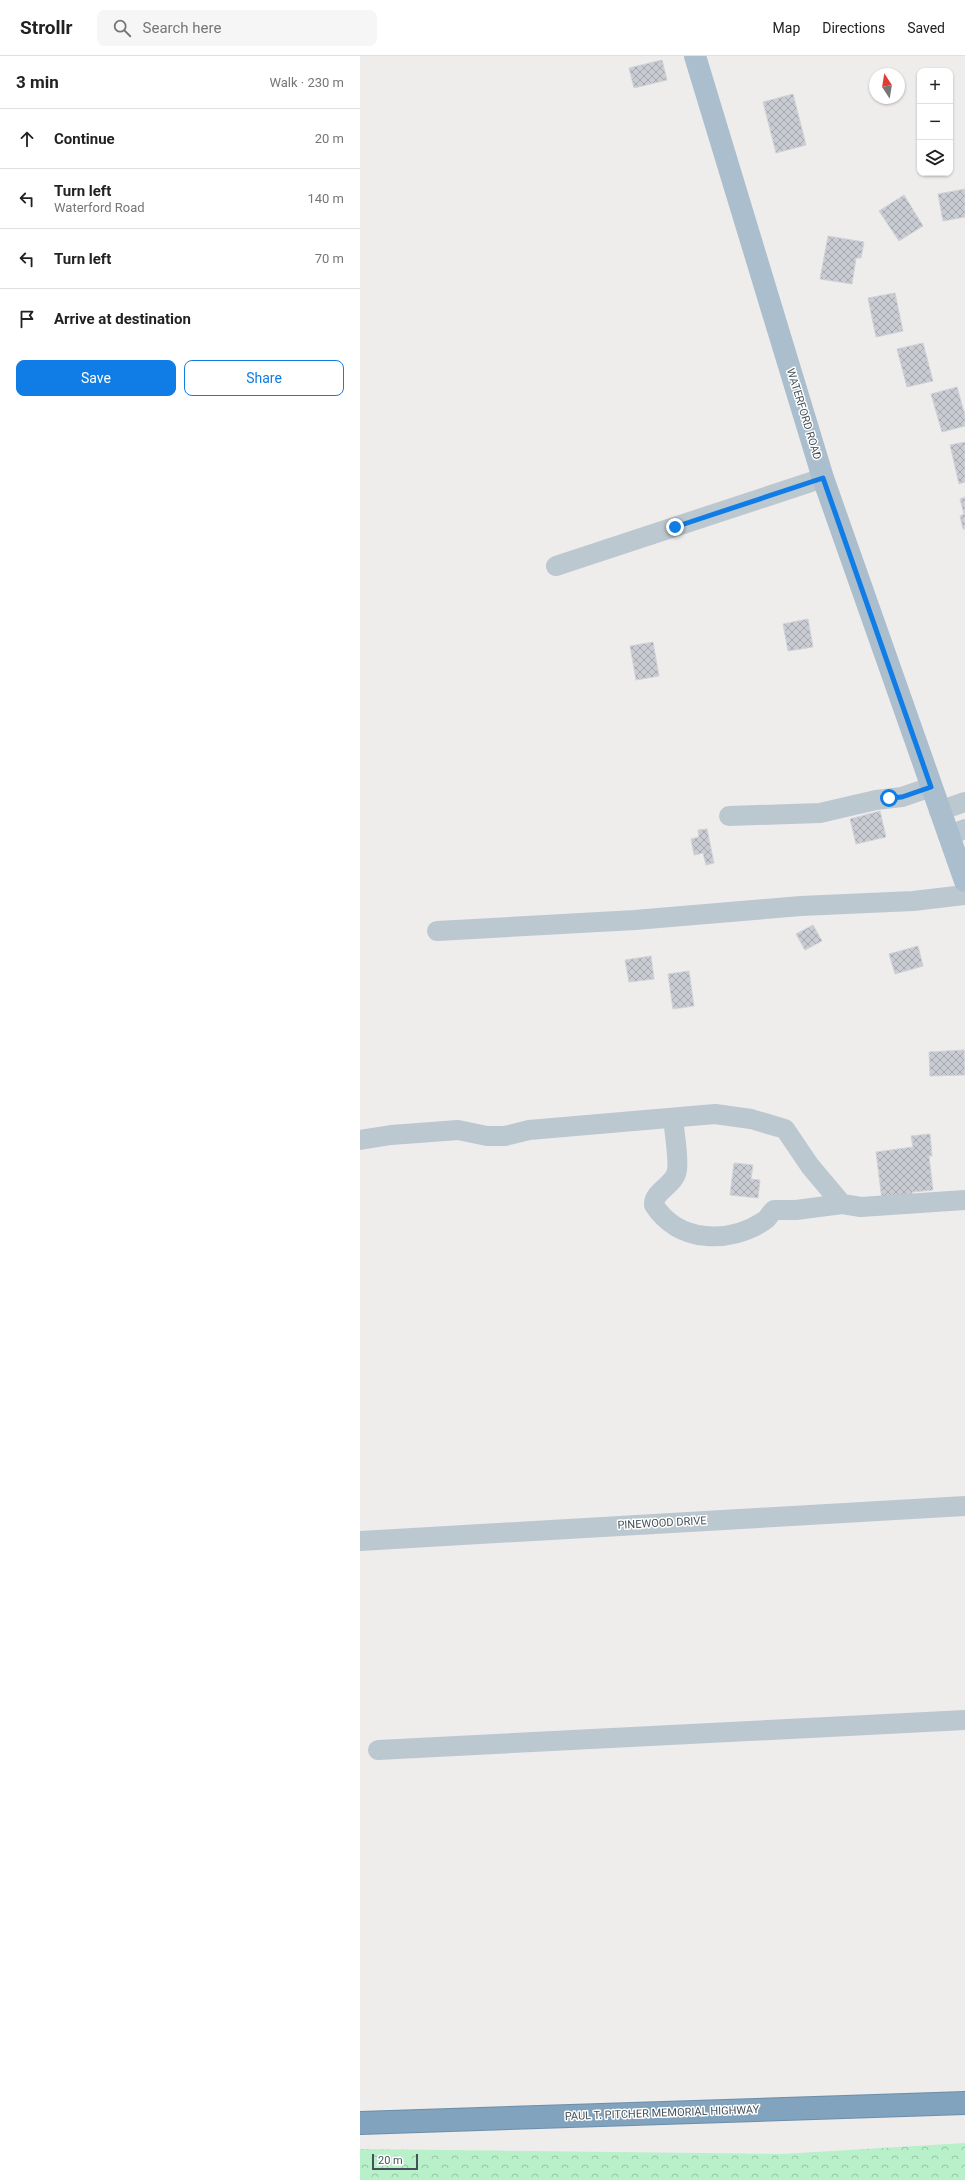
<!DOCTYPE html>
<html lang="en">
<head>
<meta charset="utf-8">
<style>
	:root { --surface:#fff; --page:#f6f6f6; --text:#222; --muted:#767676; --line:#e0e0e0; --accent:#107ce5 }
	body { margin:0; font-family:Roboto,sans-serif; background:var(--page); color:var(--text) }
	.controls { position:absolute; right:12px; top:12px; display:grid; overflow:hidden; border-radius:8px; box-shadow:0 1px 3px #0004 }
	.controls button { width:36px; height:36px; display:grid; place-items:center; padding:0; border:0; border-bottom:1px solid var(--line); background:var(--surface); color:var(--text); font:20px sans-serif }
	.compass { position:absolute; left:509px; top:12px; width:36px; height:36px; border-radius:50%; background:var(--surface); box-shadow:0 1px 3px #0004; rotate:348deg }
	.scale { position:absolute; left:12px; bottom:10px; width:46px; box-sizing:border-box; padding-left:4px; border:2px solid #44515a; border-top:0; font-size:11px; line-height:14px; white-space:nowrap; color:#44515a; -webkit-text-stroke:3px #fff; paint-order:stroke }
	.stop { position:absolute; width:12px; height:12px; margin:-9px; border:3px solid #107ce5; border-radius:50%; background:#fff }
	.stop.end { background:#107ce5; border-color:#fff; box-shadow:0 1px 4px #0008 }
	.list { margin:0; padding:0; list-style:none }
	h2 { display:flex; justify-content:space-between; align-items:center; height:52px; margin:0; padding:0 16px; font-size:17px }
	h2 small { font-size:13px; font-weight:400; color:var(--muted) }
	.list li { display:grid; grid-template-columns:26px 1fr auto; gap:12px; align-items:center; box-sizing:border-box; height:60px; padding:0 16px; border-top:1px solid var(--line) }
	.list b { display:block; font-size:15px; white-space:nowrap }
	.list p { margin:0; font-size:13px; white-space:nowrap; color:var(--muted) }
	.list em { font-size:13px; font-style:normal; color:var(--muted) }
	.actions { display:flex; gap:8px; padding:12px 16px }
	.actions a { flex:1; padding:9px 0; border:1px solid var(--accent); border-radius:8px; text-align:center; font-size:14px; color:var(--accent) }
	.actions .main { background:var(--accent); color:#fff }
	.icon { flex:none; width:22px; height:22px; fill:none; stroke:currentColor; stroke-width:2; stroke-linecap:round; stroke-linejoin:round }
	.map { position:relative; flex:none; width:605px; height:2124px; overflow:hidden }
	header { display:flex; align-items:center; gap:24px; box-sizing:border-box; height:56px; padding:0 20px; background:var(--surface); border-bottom:1px solid var(--line) }
	header strong { font-size:19px }
	nav { display:flex; gap:22px; margin-inline-start:auto; font-size:14px }
	.search { width:280px; height:36px; background:var(--page); display:flex; align-items:center; gap:10px; box-sizing:border-box; padding:0 14px; border-radius:8px; color:var(--muted); font-size:15px }
	main { display:flex }
	aside { flex:1; background:var(--surface) }
	.map>svg:first-child { display:block }
	.forest { fill:url(#forest-crowns) }
	.building { fill:url(#building-cross-hatch); stroke:#d0d3d8 }
	.lines { fill:none; stroke-linecap:round; stroke-linejoin:round }
	.highway-casing { stroke:#6c8eaa; stroke-width:24 }
	.minor { stroke:#bcc8d0; stroke-width:20 }
	.major { stroke:#aabecd; stroke-width:22 }
	.highway { stroke:#81a3be; stroke-width:22 }
	.route { stroke:#107ce5; stroke-width:5 }
	.labels { text-anchor:middle; dominant-baseline:central; stroke-width:3; stroke-linejoin:round; paint-order:stroke }
	.street-label { font-size:11px; fill:#44515a; stroke:#fff }
</style>
</head>
<body>
<header>
<strong>Strollr</strong>
<div class="search"><svg class="icon" aria-label="search" viewBox="0 0 24 24"><circle cx="10" cy="10" r="6"/><path d="M15 15l6 6"/></svg>Search here</div>
<nav><a>Map</a><a>Directions</a><a>Saved</a></nav>
</header>
<main>
<aside>
<h2>3 min<small>Walk · 230 m</small></h2>
<ul class="list">
<li><svg class="icon" aria-label="ahead" viewBox="0 0 24 24"><path d="M12 20V5M6 11l6-6 6 6"/></svg><div><b>Continue</b></div><em>20 m</em></li>
<li><svg class="icon" aria-label="left" viewBox="0 0 24 24"><path d="M17 20v-9H6M10 6l-5 5 5 5"/></svg><div><b>Turn left</b><p>Waterford Road</p></div><em>140 m</em></li>
<li><svg class="icon" aria-label="left" viewBox="0 0 24 24"><path d="M17 20v-9H6M10 6l-5 5 5 5"/></svg><div><b>Turn left</b></div><em>70 m</em></li>
<li><svg class="icon" aria-label="arrive" viewBox="0 0 24 24"><path d="M6 21V4h12l-3 4 3 4H6"/></svg><div><b>Arrive at destination</b></div></li>
</ul>
<div class="actions"><a class="main">Save</a><a>Share</a></div>
</aside>
<div class="map">
<svg width="605" height="2124" viewBox="0 0 605 2124">
	<defs>
		<pattern id="forest-crowns" width="20" height="18" patternUnits="userSpaceOnUse"><rect width="20" height="18" fill="#b7f0c9"/><path d="M2 6a3 3 0 1 1 6 0M12 15a3 3 0 1 1 6 0" fill="none" stroke="#96c5a6"/></pattern>
		<pattern id="building-cross-hatch" width="8" height="8" patternUnits="userSpaceOnUse"><rect width="8" height="8" fill="#c8ccd2"/><path d="M0 0l8 8M0 8l8-8" fill="none" stroke="#a4a8ad"/></pattern>
	</defs>
	<rect width="100%" height="100%" fill="#efecec"/>
	<path class="forest" d="M605 2087V2124H0V2093L422 2098Z"/>
	<path class="building" d="M302 4 307 24 274 32 269 12Z
		M433 38 446 89 416 97 403 46Z
		M605 133V161L583 165 578 138Z
		M544 139 563 170 539 185 519 155Z
		M468 180 504 186 501 202H496L492 228 460 223Z
		M535 237 543 275 516 281 508 242Z
		M563 287 573 325 547 331 537 293Z
		M597 331 605 359V370L582 376 571 338Z
		M605 386V426L599 428 590 389Z
		M605 441V473H603L600 460 604 458 600 443Z
		M448 563 453 591 428 595 423 568Z
		M293 586 299 620 276 624 270 590Z
		M520 755 526 781 496 788 490 763Z
		M347 773 354 807 346 809 343 797 334 799 331 783 339 781 338 774Z
		M453 869 462 885 445 894 436 878Z
		M558 890 563 910 535 918 529 898Z
		M291 900 294 923 269 926 265 904Z
		M329 915 334 950 313 953 308 918Z
		M604 994 605 1019 570 1020 569 996Z
		M570 1078 572 1100H569L573 1134 552 1136V1141L522 1144 516 1096 553 1091 551 1080Z
		M374 1107 393 1109 391 1123 400 1124 398 1142 370 1139Z"/>
	<g class="lines">
		<defs>
			<path id="highway" d="M0 2067 605 2047"/>
		</defs>
		<use href="#highway" class="highway-casing"/>
		<path class="minor" d="M196 510 463 422
			M579 755 605 746
			M369 760 460 757 516 744 542 741 571 731
			M588 780 605 773
			M77 875 275 864 441 850 553 845 605 839
			M313 1062C314 1074 320 1109 316 1118 312 1130 293 1136 294 1149 318 1187 369 1188 404 1165 409 1162 410 1157 414 1154H436L482 1148
			M0 1084 31 1079 98 1074 127 1080H145L169 1074 355 1058 391 1063 425 1073 450 1110 482 1148 501 1151 605 1144
			M0 1485 605 1450
			M18 1694 605 1664"/>
		<path class="major" d="M335 0 463 422 605 825"/>
		<use href="#highway" class="highway"/>
	</g>
	<g class="lines">
		<path class="route" d="M315 471 463 422 571 731 542 741 529 742"/>
	</g>
	<g class="labels">
		<g class="street-label">
			<text transform="translate(444 358) rotate(73)">WATERFORD ROAD</text>
			<text transform="translate(302 1467) rotate(-3)">PINEWOOD DRIVE</text>
			<text transform="translate(302 2057) rotate(-2)">PAUL T. PITCHER MEMORIAL HIGHWAY</text>
		</g>
	</g>
</svg>
<div class="controls">
<button>+</button>
<button>−</button>
<button><svg class="icon" aria-label="layers" viewBox="0 0 24 24"><path d="M12 4l9 5-9 5-9-5zM3 14l9 5 9-5"/></svg></button>
</div>
<svg class="compass" viewBox="-18 -18 36 36"><path d="M0-13l5 13h-10z" fill="#e53935"/><path d="M0 13l5-13h-10z" fill="#767676"/></svg>
<div class="scale">20 m</div>
<div class="stop" style="left:529px;top:742px"></div>
<div class="stop end" style="left:315px;top:471px"></div>
</div>
</main>
</body>
</html>
